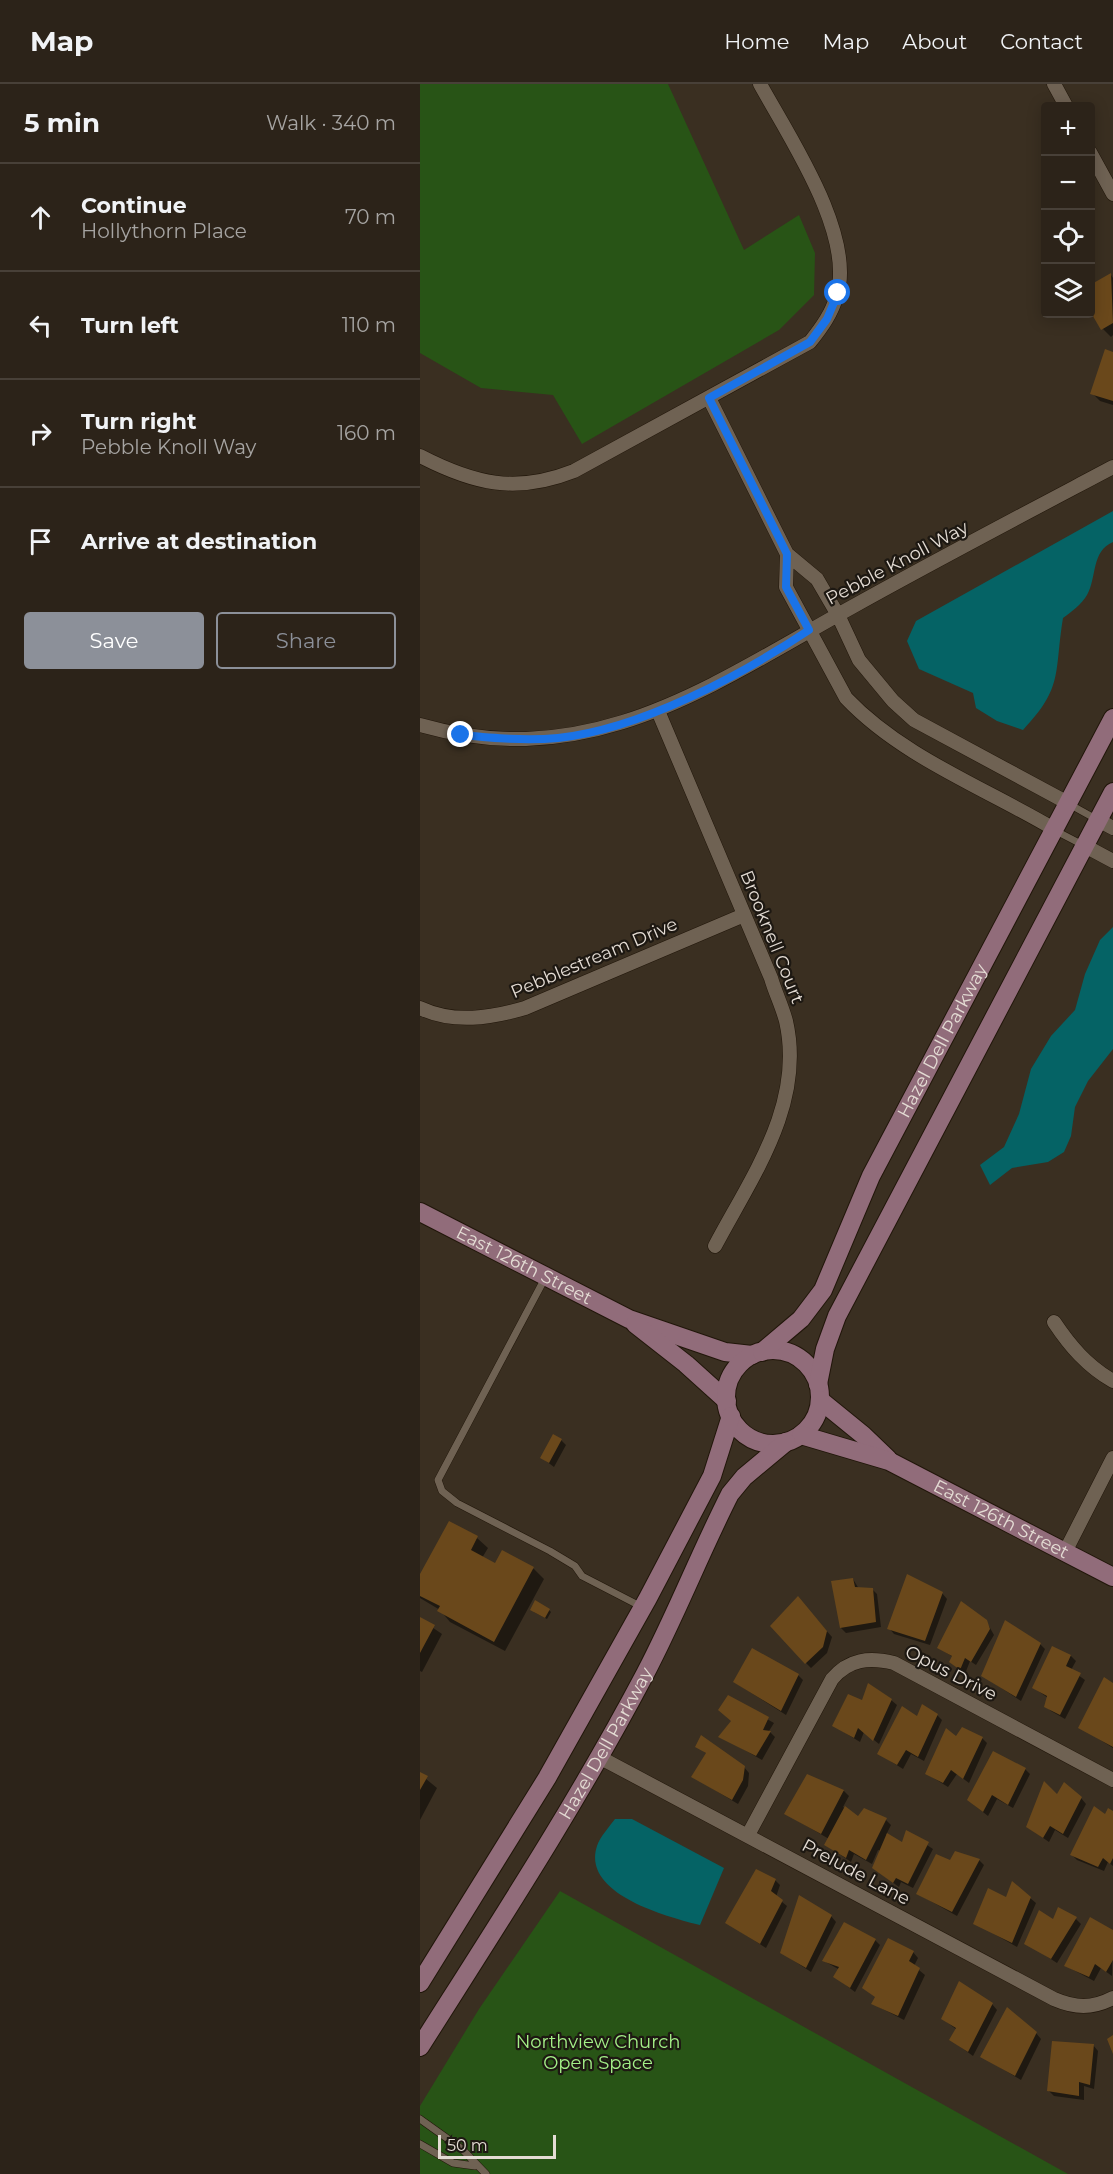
<!DOCTYPE html>
<html lang="en">
<head>
<meta charset="utf-8">
<style>
	:root { --surface:#2c2319; --page:#382f26; --text:#f1f3f6; --muted:#a6a4a2; --line:#484038; --accent:#8c9099 }
	body { margin:0; font-family:Montserrat,sans-serif; background:var(--page); color:var(--text) }
	.controls { position:absolute; right:18px; top:18px; display:grid; overflow:hidden; border-radius:6px; box-shadow:0 3px 15px #0003 }
	.controls button { width:54px; height:54px; display:grid; place-items:center; padding:0; border:0; border-bottom:2px solid var(--line); background:var(--surface); color:var(--text); font:30px sans-serif }
	.scale { position:absolute; left:18px; bottom:15px; width:118px; box-sizing:border-box; padding-left:6px; border:3px solid #e4dcd4; border-top:0; font-size:16px; line-height:21px; white-space:nowrap; color:#e4dcd4; -webkit-text-stroke:4px #1d1812; paint-order:stroke }
	.stop { position:absolute; width:18px; height:18px; margin:-14px; border:4px solid #1a73e8; border-radius:50%; background:#fff }
	.stop.end { background:#1a73e8; border-color:#fff; box-shadow:0 2px 6px #0008 }
	.list { margin:0; padding:0; list-style:none }
	h2 { display:flex; justify-content:space-between; align-items:center; height:78px; margin:0; padding:0 24px; font-size:26px }
	h2 small { font-size:20px; font-weight:400; color:var(--muted) }
	.list li { display:grid; grid-template-columns:39px 1fr auto; gap:18px; align-items:center; box-sizing:border-box; height:108px; padding:0 24px; border-top:2px solid var(--line) }
	.list b { display:block; font-size:22px; white-space:nowrap }
	.list p { margin:0; font-size:20px; white-space:nowrap; color:var(--muted) }
	.list em { font-size:20px; font-style:normal; color:var(--muted) }
	.actions { display:flex; gap:12px; padding:18px 24px }
	.actions a { flex:1; padding:14px 0; border:2px solid var(--accent); border-radius:6px; text-align:center; font-size:21px; color:var(--accent) }
	.actions .main { background:var(--accent); color:#fff }
	.icon { flex:none; width:33px; height:33px; fill:none; stroke:currentColor; stroke-width:2; stroke-linecap:round; stroke-linejoin:round }
	.map { position:relative; flex:none; width:693px; height:2090px; overflow:hidden }
	header { display:flex; align-items:center; gap:36px; box-sizing:border-box; height:84px; padding:0 30px; background:var(--surface); border-bottom:2px solid var(--line) }
	header strong { font-size:28px }
	nav { display:flex; gap:33px; margin-inline-start:auto; font-size:21px }
	main { display:flex }
	aside { flex:1; background:var(--surface) }
	.map>svg:first-child { display:block }
	.green { fill:#285416 }
	.water { fill:#056365 }
	.shadow { fill:#0007 }
	.building { fill:#6a481b }
	.lines { fill:none; stroke-linecap:round; stroke-linejoin:round }
	.lane-casing { stroke:#21160a; stroke-width:8 }
	.street-casing { stroke:#21160a; stroke-width:15 }
	.secondary-casing { stroke:#21160a; stroke-width:20 }
	.lane { stroke:#6f6253; stroke-width:7 }
	.street { stroke:#6f6253; stroke-width:14 }
	.secondary { stroke:#916c7a; stroke-width:18 }
	.route { stroke:#1a73e8; stroke-width:8 }
	.labels { text-anchor:middle; dominant-baseline:central; stroke-width:4.5; stroke-linejoin:round; paint-order:stroke }
	.street-label { font-size:18px; fill:#e4dcd4; stroke:#1d1812 }
	.park-label { font-size:18px; fill:#a4f088; stroke:#1d1812 }
</style>
</head>
<body>
<header>
<strong>Map</strong>
<nav><a>Home</a><a>Map</a><a>About</a><a>Contact</a></nav>
</header>
<main>
<aside>
<h2>5 min<small>Walk · 340 m</small></h2>
<ul class="list">
<li><svg class="icon" aria-label="ahead" viewBox="0 0 24 24"><path d="M12 20V5M6 11l6-6 6 6"/></svg><div><b>Continue</b><p>Hollythorn Place</p></div><em>70 m</em></li>
<li><svg class="icon" aria-label="left" viewBox="0 0 24 24"><path d="M17 20v-9H6M10 6l-5 5 5 5"/></svg><div><b>Turn left</b></div><em>110 m</em></li>
<li><svg class="icon" aria-label="right" viewBox="0 0 24 24"><path d="M7 20v-9h11M14 6l5 5-5 5"/></svg><div><b>Turn right</b><p>Pebble Knoll Way</p></div><em>160 m</em></li>
<li><svg class="icon" aria-label="arrive" viewBox="0 0 24 24"><path d="M6 21V4h12l-3 4 3 4H6"/></svg><div><b>Arrive at destination</b></div></li>
</ul>
<div class="actions"><a class="main">Save</a><a>Share</a></div>
</aside>
<div class="map">
<svg width="693" height="2090" viewBox="0 0 693 2090">
	<rect width="100%" height="100%" fill="#3a2f21"/>
	<path class="green" d="M0 0H248L324 166 379 131 395 169 394 211 359 246 162 360 133 311 61 304 0 269Z
		M140 1807 648 2090H0V2022L59 1925Z"/>
	<path class="water" d="M693 427V458C671 467 677 494 667 511 662 520 651 528 643 534 634 589 644 603 603 646L577 637 556 624 553 609 499 585 487 557 496 537Z
		M693 843V965L668 997 655 1023 651 1052 644 1068 628 1078 592 1084 570 1101 560 1081 584 1063 599 1030 611 985 631 952 655 926 665 890 680 856Z
		M195 1735H212L304 1784 280 1841C248 1833 161 1810 177 1762 180 1753 189 1743 195 1735Z"/>
	<path class="shadow" d="M691 191 693 194V251L691 253 683 245Z
		M693 269V321L680 317 672 309Z
		M141 1356 146 1361 134 1383 122 1374Z
		M57 1454 68 1464 62 1474 75 1481 82 1468 114 1485 124 1495 85 1567 30 1538 20 1526 0 1514V1494Z
		M433 1495 439 1505H452L457 1510 461 1543 426 1549 421 1544Z
		M522 1509 527 1515 510 1561 474 1550 469 1544Z
		M382 1519 412 1553 407 1569 391 1584 386 1579Z
		M129 1526 131 1528 127 1535 114 1528Z
		M0 1535 22 1550 2 1588 0 1587Z
		M566 1537 574 1551 556 1581 550 1577 545 1590 530 1578 533 1573 519 1564Z
		M620 1560 625 1565 601 1617 563 1592Z
		M633 1564 651 1572 656 1577 651 1586 665 1596 645 1635 631 1627 626 1622 628 1614 614 1604Z
		M378 1591 383 1596 366 1631 314 1598Z
		M693 1600V1664L660 1643Z
		M308 1613 354 1639 349 1647 355 1653 342 1676 300 1652 312 1637Z
		M471 1616 477 1621 459 1660 444 1648 440 1658 414 1642 443 1618Z
		M517 1631 522 1636 504 1677 491 1670 483 1685 459 1670 498 1634Z
		M537 1654H562L567 1659 549 1699 537 1690 528 1703 507 1690Z
		M277 1662 324 1683 329 1689 328 1702 318 1720 273 1693 287 1670Z
		M605 1685 610 1690 593 1724 577 1715 568 1732 554 1721Z
		M0 1690 17 1704 0 1736Z
		M388 1692 424 1707 429 1712 423 1723 439 1734 466 1736 471 1741 466 1751 482 1761 487 1748 513 1765 493 1804 481 1798 479 1803 453 1784 461 1767 458 1766 452 1780 434 1770 431 1778 406 1761 409 1755 366 1730Z
		M637 1712 661 1714 666 1720 648 1754 635 1746 629 1758 607 1743Z
		M693 1728V1782L688 1778 684 1787 657 1776 652 1771 686 1732Z
		M559 1776 564 1781 537 1832 498 1810 531 1778Z
		M355 1796 360 1801 356 1813 367 1822 346 1864 307 1839Z
		M610 1814 616 1819 597 1863 555 1839Z
		M411 1832 416 1838 391 1888 362 1869Z
		M656 1835 661 1840 637 1879 606 1859Z
		M693 1848 692 1892 681 1884 674 1897 646 1882Z
		M455 1856 460 1861 435 1908 415 1893 420 1886 404 1877Z
		M493 1868 498 1874 494 1882 505 1891 484 1936 453 1920Z
		M572 1920 577 1926 553 1972 531 1956 537 1946 523 1935Z
		M616 1949 621 1955 601 1996 561 1972Z
		M673 1961 678 1967 674 2005 664 2002V2016L634 2012 628 2006Z"/>
	<path class="building" d="M691 189 693 239 681 246 670 227V201Z
		M685 265 693 268V317L670 310Z
		M133 1350 142 1355 129 1379 120 1374Z
		M29 1437 58 1452 51 1466 75 1479 82 1466 114 1483 74 1558 17 1527 20 1522 0 1512V1490Z
		M487 1490 523 1508 505 1557 467 1545Z
		M433 1494 435 1503 453 1504 456 1538 420 1544 411 1497Z
		M378 1512 407 1547 403 1563 385 1580 350 1542Z
		M115 1516 130 1525 125 1534 110 1526Z
		M541 1517 567 1536 570 1545 551 1578 545 1574 540 1586 529 1578 532 1572 517 1564Z
		M0 1533 15 1541 0 1569Z
		M585 1536 621 1559 596 1613 561 1592Z
		M632 1562 651 1571 646 1582 661 1589 640 1631 624 1623 627 1612 612 1604Z
		M332 1564 379 1590 361 1627 313 1598Z
		M684 1593 693 1599V1663L658 1644Z
		M448 1599 472 1615 453 1657 438 1644 434 1654 412 1642 428 1610 442 1616Z
		M308 1611 349 1633 343 1646 351 1647 336 1672 298 1653 311 1637 298 1626Z
		M502 1620 518 1630 498 1673 486 1666 477 1681 457 1670 482 1622 497 1632Z
		M542 1643 563 1653 543 1695 531 1686 523 1699 505 1690 526 1644 536 1652Z
		M281 1651 325 1682 323 1696 312 1716 271 1693 286 1669 275 1663Z
		M573 1667 606 1684 588 1721 572 1711 563 1728 547 1716Z
		M0 1688 8 1692 0 1706Z
		M387 1690 424 1706 401 1750 364 1730Z
		M624 1697 637 1710 644 1698 662 1713 643 1750 630 1742 623 1754 606 1743Z
		M425 1722 438 1732 444 1724 467 1734 446 1776 429 1766 426 1774 404 1761Z
		M674 1722 685 1730 688 1724 693 1727V1774L690 1780 683 1774 678 1783 650 1771Z
		M486 1746 509 1758 488 1800 476 1794 473 1799 452 1784 467 1749 482 1758Z
		M535 1767 560 1775 532 1828 496 1810 516 1770 530 1776Z
		M336 1785 356 1795 351 1807 363 1816 340 1860 305 1839Z
		M592 1797 611 1813 592 1859 553 1840 568 1804 586 1813Z
		M379 1811 412 1831 386 1884 360 1869Z
		M638 1823 657 1833 631 1875 604 1860 619 1826 633 1835Z
		M670 1833 693 1846V1876L686 1888 675 1880 669 1893 644 1882Z
		M424 1838 456 1855 430 1904 413 1893 419 1883 402 1877Z
		M468 1854 494 1867 489 1877 500 1884 478 1932 451 1920 455 1913 442 1904Z
		M539 1897 573 1919 548 1968 529 1956 536 1944 521 1935Z
		M587 1923 617 1948 595 1992 560 1973Z
		M693 1951V1970L687 1955Z
		M632 1957 674 1960 670 2001 659 1998V2012L627 2007Z"/>
	<g class="lines">
		<defs>
			<path id="lane" d="M649 720 676 735
				M636 747 663 761
				M125 1194 18 1396 22 1407 37 1419 130 1467 155 1482 162 1492 222 1523
				M0 2035 42 2065 66 2090
				M0 2060 33 2079 55 2082"/>
			<path id="street" d="M634 0 646 22
				M670 68 693 110
				M289 314 367 470 397 495 418 531 439 576 473 617 494 636 648 719
				M0 372C54 400 96 410 154 387L390 258C402 243 412 229 417 211 435 150 369 53 340 0
				M367 470 366 503 426 614C482 673 565 704 634 745
				M238 627 351 894C355 908 362 922 366 937 385 1020 332 1092 295 1162
				M0 641C171 690 291 601 432 523 518 475 606 429 693 383
				M678 736 693 744
				M665 762 693 777
				M0 924C34 940 71 934 105 924L324 831
				M634 1238C650 1262 667 1282 693 1297
				M645 1468 693 1374
				M179 1673 634 1915C655 1924 672 1925 693 1914
				M328 1751 412 1595C429 1575 449 1573 474 1579L693 1696"/>
			<g id="secondary">
				<path id="s1" d="M0 1128 209 1235 305 1268 332 1271"/>
				<path d="M215 1240 266 1280 307 1317"/>
				<circle cx="353" cy="1313" r="47"/>
				<path id="s2" d="M342 1268 381 1235 403 1206 451 1092 693 634"/>
				<path d="M398 1300 405 1265 417 1232 693 708"/>
				<path d="M400 1316 443 1351 468 1375"/>
				<path id="s3" d="M381 1351 469 1377 693 1493"/>
				<path d="M0 1899 127 1694 228 1514 292 1392 311 1332"/>
				<path id="s4" d="M0 1963C78 1840 157 1719 225 1590 256 1531 280 1469 310 1410L324 1393 366 1358"/>
			</g>
		</defs>
		<use href="#lane" class="lane-casing"/>
		<use href="#street" class="street-casing"/>
		<use href="#secondary" class="secondary-casing"/>
		<use href="#lane" class="lane"/>
		<use href="#street" class="street"/>
		<use href="#secondary" class="secondary"/>
	</g>
	<g class="lines">
		<path class="route" d="M41 651C73 654 105 657 138 654 221 645 320 592 389 546L366 503 367 470 289 314 390 258 407 235 418 209"/>
	</g>
	<g class="labels">
		<g class="street-label">
			<text transform="translate(477 479) rotate(-28)">Pebble Knoll Way</text>
			<text transform="translate(352 853) rotate(68)">Brooknell Court</text>
			<text transform="translate(174 874) rotate(-23)">Pebblestream Drive</text>
			<text stroke="none"><textPath href="#s2" startOffset="364">Hazel Dell Parkway</textPath></text>
			<text stroke="none"><textPath href="#s1" startOffset="117">East 126th Street</textPath></text>
			<text stroke="none"><textPath href="#s3" startOffset="218">East 126th Street</textPath></text>
			<text transform="translate(531 1589) rotate(27)">Opus Drive</text>
			<text stroke="none"><textPath href="#s4" startOffset="356">Hazel Dell Parkway</textPath></text>
			<text transform="translate(436 1788) rotate(28)">Prelude Lane</text>
		</g>
		<g class="park-label">
			<text x="178" y="1958">Northview Church<tspan x="178" dy="21">Open Space</tspan></text>
		</g>
	</g>
</svg>
<div class="controls">
<button>+</button>
<button>−</button>
<button><svg class="icon" aria-label="locate" viewBox="0 0 24 24"><circle cx="12" cy="12" r="6"/><path d="M12 2v4M12 18v4M2 12h4M18 12h4"/></svg></button>
<button><svg class="icon" aria-label="layers" viewBox="0 0 24 24"><path d="M12 4l9 5-9 5-9-5zM3 14l9 5 9-5"/></svg></button>
</div>
<div class="scale">50 m</div>
<div class="stop" style="left:418px;top:209px"></div>
<div class="stop end" style="left:41px;top:651px"></div>
</div>
</main>
</body>
</html>
